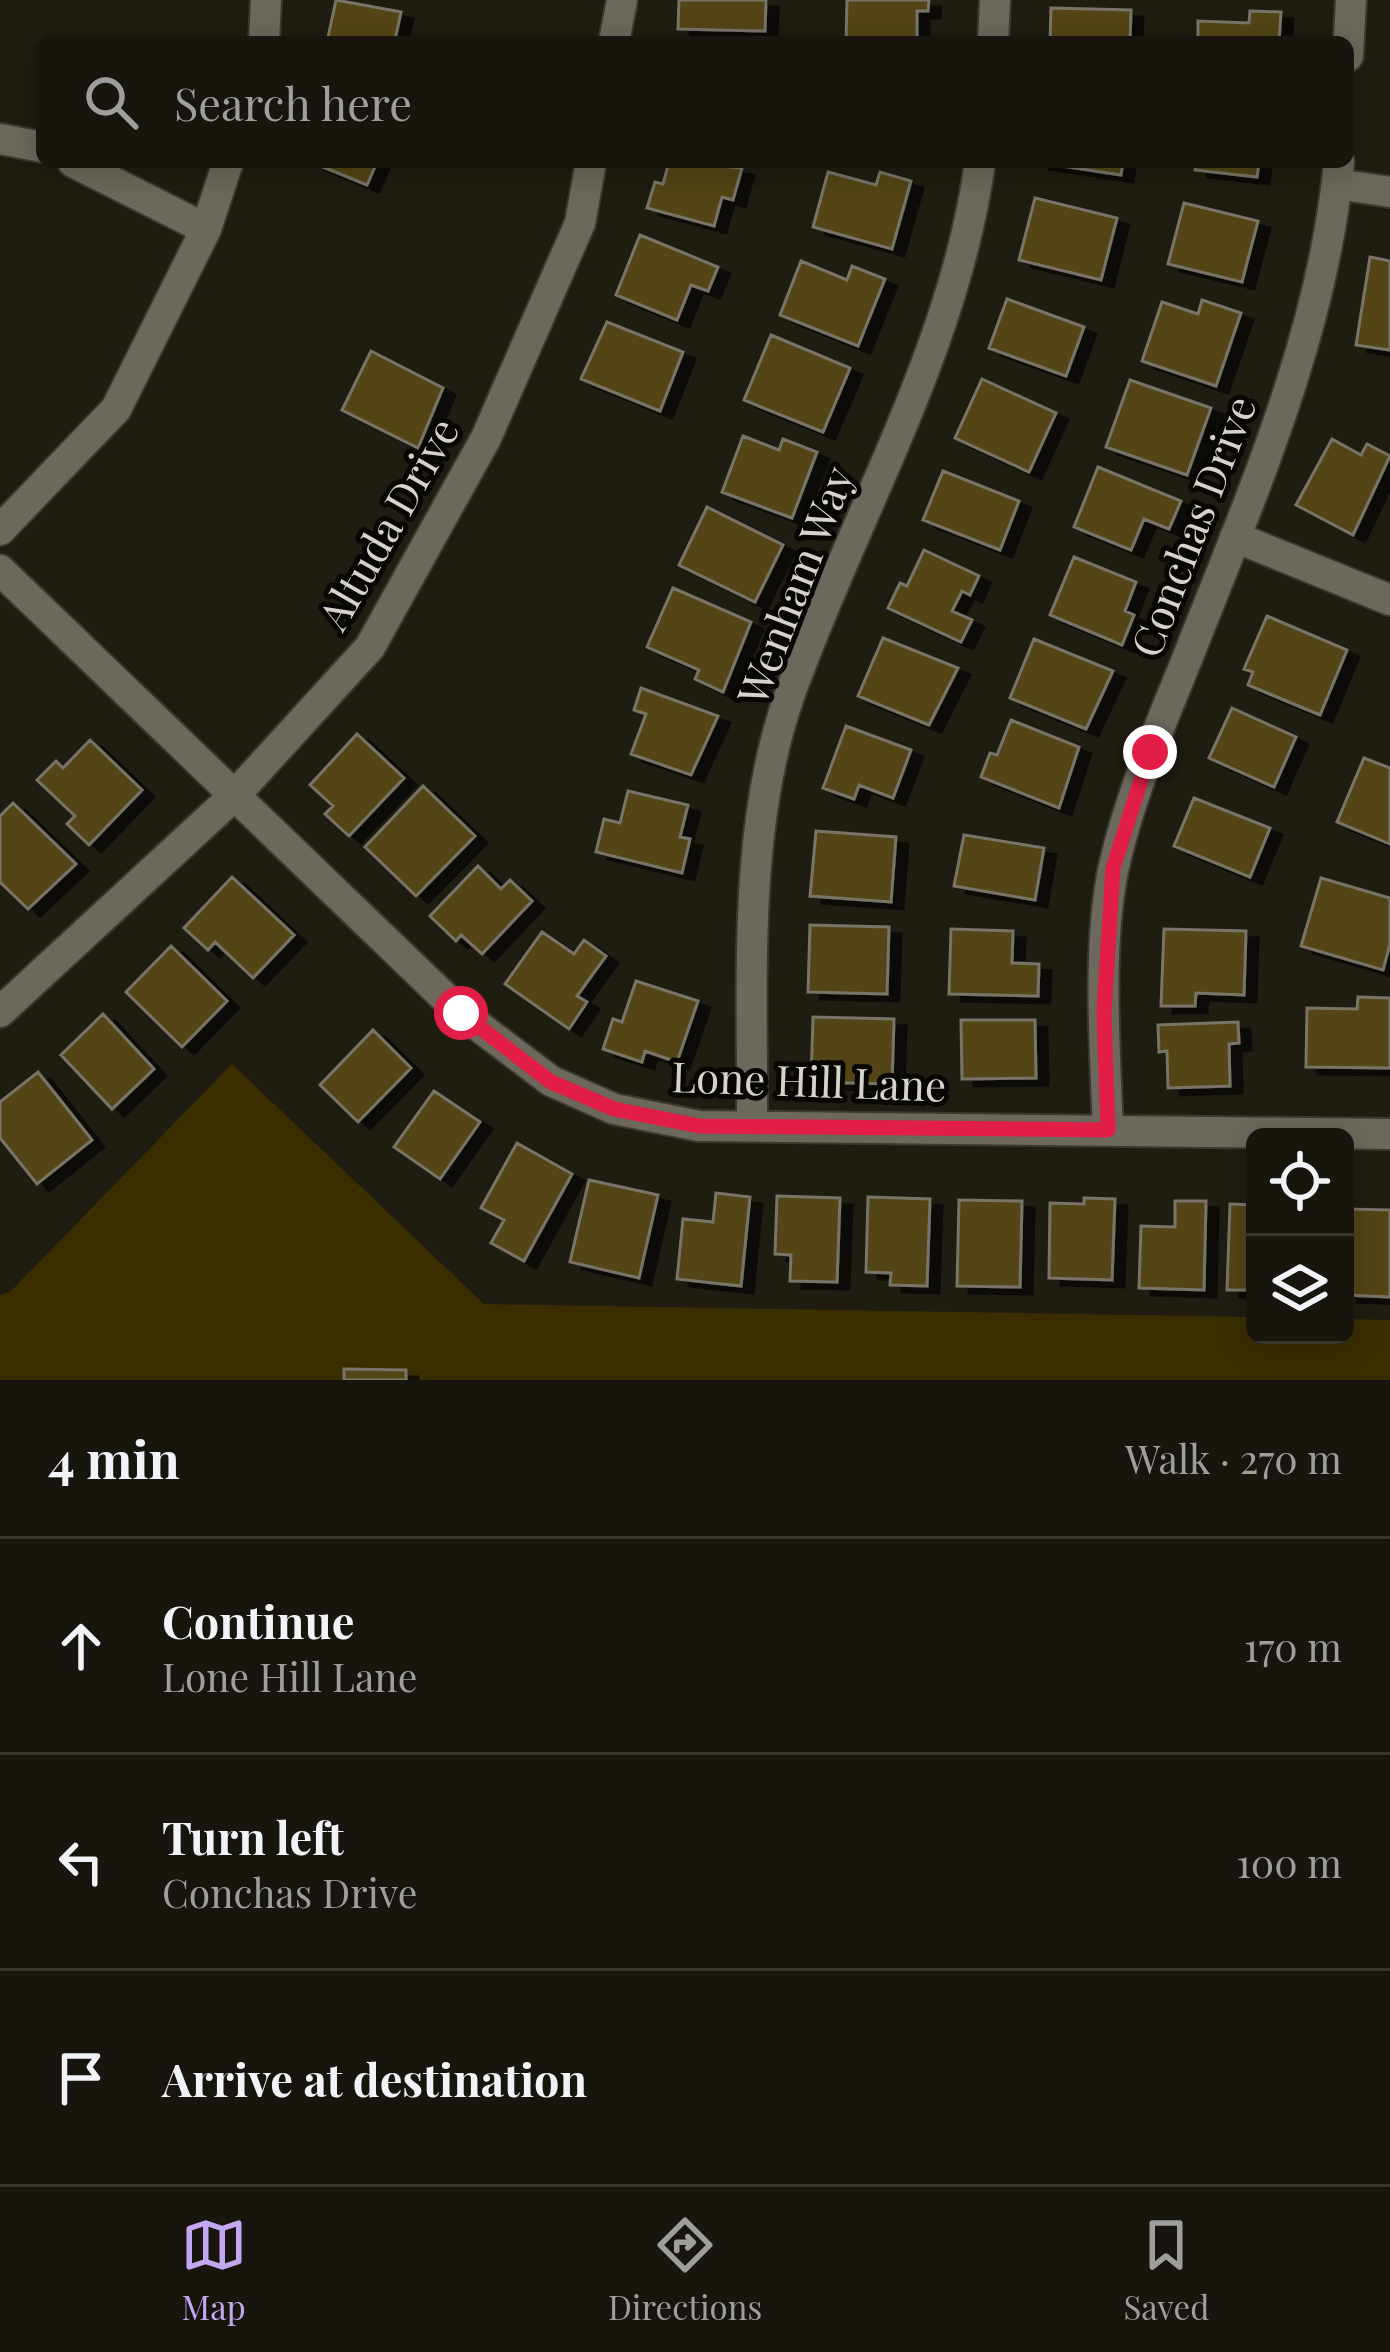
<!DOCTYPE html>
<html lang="en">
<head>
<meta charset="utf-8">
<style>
	:root { --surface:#17150d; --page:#201e16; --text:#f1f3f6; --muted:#9e9f9d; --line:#36342e; --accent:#c4a7f1 }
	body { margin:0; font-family:"Playfair Display",serif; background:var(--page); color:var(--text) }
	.controls { position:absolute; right:36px; bottom:36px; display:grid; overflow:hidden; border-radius:18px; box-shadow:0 6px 30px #0003 }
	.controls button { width:108px; height:108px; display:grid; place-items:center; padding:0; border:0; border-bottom:3px solid var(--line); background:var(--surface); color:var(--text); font:60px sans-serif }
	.stop { position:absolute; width:36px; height:36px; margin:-27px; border:9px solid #e11d48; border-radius:50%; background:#fff }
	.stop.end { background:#e11d48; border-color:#fff; box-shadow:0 3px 12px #0008 }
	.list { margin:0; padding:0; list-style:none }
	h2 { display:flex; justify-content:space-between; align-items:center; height:156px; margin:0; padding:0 48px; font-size:51px }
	h2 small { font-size:39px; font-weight:400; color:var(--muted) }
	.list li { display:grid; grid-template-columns:78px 1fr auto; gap:36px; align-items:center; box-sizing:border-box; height:216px; padding:0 48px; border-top:3px solid var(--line) }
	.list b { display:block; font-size:45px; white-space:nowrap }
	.list p { margin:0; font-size:39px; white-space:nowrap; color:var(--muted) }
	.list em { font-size:39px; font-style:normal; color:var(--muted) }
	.icon { flex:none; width:66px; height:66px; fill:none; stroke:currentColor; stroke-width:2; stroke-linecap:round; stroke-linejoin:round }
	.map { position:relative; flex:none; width:1390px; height:1380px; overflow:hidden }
	.search { position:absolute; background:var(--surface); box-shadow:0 6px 30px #0003; left:36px; right:36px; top:36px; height:132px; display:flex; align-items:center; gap:30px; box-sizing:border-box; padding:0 42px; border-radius:18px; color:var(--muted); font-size:45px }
	.sheet { height:804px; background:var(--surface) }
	nav { display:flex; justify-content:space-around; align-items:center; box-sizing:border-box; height:168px; border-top:3px solid var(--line); background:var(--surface); font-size:33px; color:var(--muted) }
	nav a { display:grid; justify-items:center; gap:6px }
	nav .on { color:var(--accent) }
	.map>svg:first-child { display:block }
	.green { fill:#3a2e01 }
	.building { fill:#524517; stroke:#787467; stroke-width:3; filter:url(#shadow) }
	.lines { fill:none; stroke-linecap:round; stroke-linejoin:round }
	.minor-casing { stroke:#3a3831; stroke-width:34 }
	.minor { stroke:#6c685b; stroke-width:30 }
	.route { stroke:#e11d48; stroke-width:15 }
	.labels { text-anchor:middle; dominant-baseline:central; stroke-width:10; stroke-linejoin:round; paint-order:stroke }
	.street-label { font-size:42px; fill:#d5d3cb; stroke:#080704 }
</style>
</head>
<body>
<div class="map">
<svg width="1390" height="1380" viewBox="0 0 1390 1380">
	<defs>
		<filter id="shadow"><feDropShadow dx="12" dy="7" stdDeviation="0" flood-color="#0009"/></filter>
	</defs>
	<rect width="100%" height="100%" fill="#1f1c11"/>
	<path class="green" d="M232 1064 484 1304 1255 1317V1335H1345V1319L1390 1320V1380H0V1295L10 1292Z"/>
	<path class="building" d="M336 0 401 12 395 40 402 42H327Z
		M679 0H766L765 31 678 29Z
		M847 0H929L928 11H917V42H846Z
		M1051 8 1131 10 1130 42H1050Z
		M1250 11 1281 12 1279 42H1198V21L1249 23Z
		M311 162H377L367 185Z
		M669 162 742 168 733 200 722 197 714 226 647 208 655 182 663 184Z
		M1036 162H1123L1121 175Z
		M1196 162H1259L1257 177 1195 170Z
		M828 172 876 185 880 172 911 181 892 249 813 227Z
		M1035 198 1117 218 1101 280 1019 260Z
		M1184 203 1258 221 1242 282 1168 264Z
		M640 235 718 267 708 291 691 285 677 320 616 295Z
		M1370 257 1390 261V350L1356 345Z
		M801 261 847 280 852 266 885 279 858 346 780 315Z
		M1007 299 1084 327 1066 376 989 348Z
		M1202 300 1241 313 1216 386 1142 361 1162 302 1198 314Z
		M607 322 683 352 660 411 581 379Z
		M771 335 850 368 823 432 744 400Z
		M371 351 443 388 418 448 342 410Z
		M982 379 1056 413 1029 472 955 438Z
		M1130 380 1211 408 1187 475 1106 447Z
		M743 436 779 450 783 439 817 452 792 518 722 492Z
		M1332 439 1361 455 1367 444 1390 456 1353 535 1296 505Z
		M1098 467 1181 501 1169 529 1144 519 1131 550 1074 527Z
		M943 471 1019 501 1000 550 923 520Z
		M707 507 783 545 755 602 679 565Z
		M924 550 979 576 970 595 962 591 952 611 972 620 961 642 888 608 900 583 907 586Z
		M1074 557 1136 582 1125 611 1134 615 1122 645 1050 615Z
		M673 588 751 622 723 692 695 679 699 670 647 647Z
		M1267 616 1347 650 1320 715 1248 685 1253 672 1244 669Z
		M883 638 958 668 929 725 858 696Z
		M1034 639 1113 671 1086 729 1010 698Z
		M641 688 718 716 691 775 631 754 646 714 634 710Z
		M1232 708 1296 737 1274 787 1209 758Z
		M1011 720 1079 747 1059 808 981 777 990 753 997 755Z
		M846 726 911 750 893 798 859 785 854 799 823 788Z
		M357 734 404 778 349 836 325 814 333 806 310 785Z
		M90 740 142 790 89 845 67 824 75 816 37 780 56 761 63 768Z
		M1364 758 1390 768V844L1337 822Z
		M423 786 475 836 416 896 365 847Z
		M628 791 688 805 680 837 690 839 682 873 596 852 604 819 620 823Z
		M1194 798 1270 828 1250 877 1174 846Z
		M13 803 76 864 28 909 0 882V816Z
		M816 831 896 837 891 902 810 896Z
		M964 835 1044 848 1035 900 954 886Z
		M478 866 501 889 510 880 532 901 482 954 461 935 456 941 430 916Z
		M232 877 294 935 253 978 215 942 208 950 184 928Z
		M1321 878 1390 898V944L1383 970 1301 946Z
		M810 925 889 927 887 994 808 992Z
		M951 929 1013 931 1012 963 1039 964 1038 996 949 994Z
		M1164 929 1246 931 1244 995 1196 993 1195 1006H1161Z
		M542 932 574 954 584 940 606 956 577 996 587 1002 569 1029 505 984Z
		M171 946 227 1001 182 1047 126 992Z
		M636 981 698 1001 677 1062 645 1051 642 1062 603 1049 613 1019 622 1022Z
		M1358 997 1390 998V1068L1306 1067 1307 1008 1357 1009Z
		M103 1014 154 1069 112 1109 61 1055Z
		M813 1017 894 1019 892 1084 811 1082Z
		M961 1020H1035L1036 1078 962 1079Z
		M1238 1022 1239 1043 1229 1044 1230 1086 1168 1088 1167 1051 1159 1052 1158 1025Z
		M373 1030 411 1068 358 1122 320 1085Z
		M38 1072 92 1140 37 1184 0 1138V1102Z
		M434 1091 480 1122 440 1179 394 1147Z
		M517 1143 572 1174 524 1261 491 1243 504 1220 481 1208Z
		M589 1180 658 1195 639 1278 570 1262Z
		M716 1193 750 1197 741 1286 677 1279 683 1219 713 1222Z
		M777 1196 840 1198 837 1282 790 1281 791 1255 775 1254Z
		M868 1197 930 1199 927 1286 890 1285 891 1273 866 1272Z
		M1084 1198 1115 1199 1112 1280 1049 1278 1050 1203 1084 1204Z
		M959 1200 1022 1201 1020 1287 957 1286Z
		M1175 1201H1206L1204 1290 1139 1288 1141 1226 1175 1227Z
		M1230 1204 1255 1205V1290H1227Z
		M1345 1209 1390 1210V1297L1345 1295Z
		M344 1369 406 1370V1380H344Z"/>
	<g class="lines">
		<defs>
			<path id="minor" d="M264 42 266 0
				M614 42 622 0
				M993 42 995 0
				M1348 56 1351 0
				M0 139 42 147
				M73 162 206 229
				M1337 184 1390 192
				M0 530 116 409 206 229 228 162
				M1235 537 1390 600
				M0 570 461 1013 551 1081 614 1109 699 1126 1390 1134
				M0 1012 236 794 370 647 486 438 580 223 591 162
				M752 1123C753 982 742 826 791 691 854 516 955 348 980 162
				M1108 1130C1105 1050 1097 943 1114 866 1130 795 1160 726 1187 659 1250 499 1323 335 1339 162"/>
		</defs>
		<use href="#minor" class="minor-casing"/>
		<use href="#minor" class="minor"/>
	</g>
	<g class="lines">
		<path class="route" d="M461 1013 551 1082 614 1109 699 1126 1108 1130 1104 1012 1113 868 1150 752"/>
	</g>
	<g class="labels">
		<g class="street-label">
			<text transform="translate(387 523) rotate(-60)">Altuda Drive</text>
			<text transform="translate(1192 526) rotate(-69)">Conchas Drive</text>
			<text transform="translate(794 585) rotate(-69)">Wenham Way</text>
			<text transform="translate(809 1080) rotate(2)">Lone Hill Lane</text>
		</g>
	</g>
</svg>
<div class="controls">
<button><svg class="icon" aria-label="locate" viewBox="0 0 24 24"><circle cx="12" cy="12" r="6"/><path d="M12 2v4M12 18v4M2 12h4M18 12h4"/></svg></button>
<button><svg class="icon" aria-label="layers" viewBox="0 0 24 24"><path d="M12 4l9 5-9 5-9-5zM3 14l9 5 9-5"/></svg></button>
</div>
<div class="stop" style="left:461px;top:1013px"></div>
<div class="stop end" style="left:1150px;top:752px"></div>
<div class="search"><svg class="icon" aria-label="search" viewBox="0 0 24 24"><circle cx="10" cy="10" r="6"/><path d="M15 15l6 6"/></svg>Search here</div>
</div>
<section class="sheet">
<h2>4 min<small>Walk · 270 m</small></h2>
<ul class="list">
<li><svg class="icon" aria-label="ahead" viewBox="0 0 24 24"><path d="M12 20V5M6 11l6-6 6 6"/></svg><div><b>Continue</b><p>Lone Hill Lane</p></div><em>170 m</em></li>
<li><svg class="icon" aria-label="left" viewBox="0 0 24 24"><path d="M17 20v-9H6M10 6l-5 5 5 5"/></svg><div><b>Turn left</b><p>Conchas Drive</p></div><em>100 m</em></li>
<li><svg class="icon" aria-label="arrive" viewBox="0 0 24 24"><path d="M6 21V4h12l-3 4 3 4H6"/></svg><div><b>Arrive at destination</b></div></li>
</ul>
</section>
<nav>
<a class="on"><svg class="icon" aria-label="map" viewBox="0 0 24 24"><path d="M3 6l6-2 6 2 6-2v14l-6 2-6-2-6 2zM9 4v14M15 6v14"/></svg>Map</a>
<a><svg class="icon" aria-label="directions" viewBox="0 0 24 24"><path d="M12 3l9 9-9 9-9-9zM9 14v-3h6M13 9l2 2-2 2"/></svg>Directions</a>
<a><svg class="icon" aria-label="saved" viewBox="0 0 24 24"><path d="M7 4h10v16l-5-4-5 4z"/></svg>Saved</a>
</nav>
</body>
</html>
